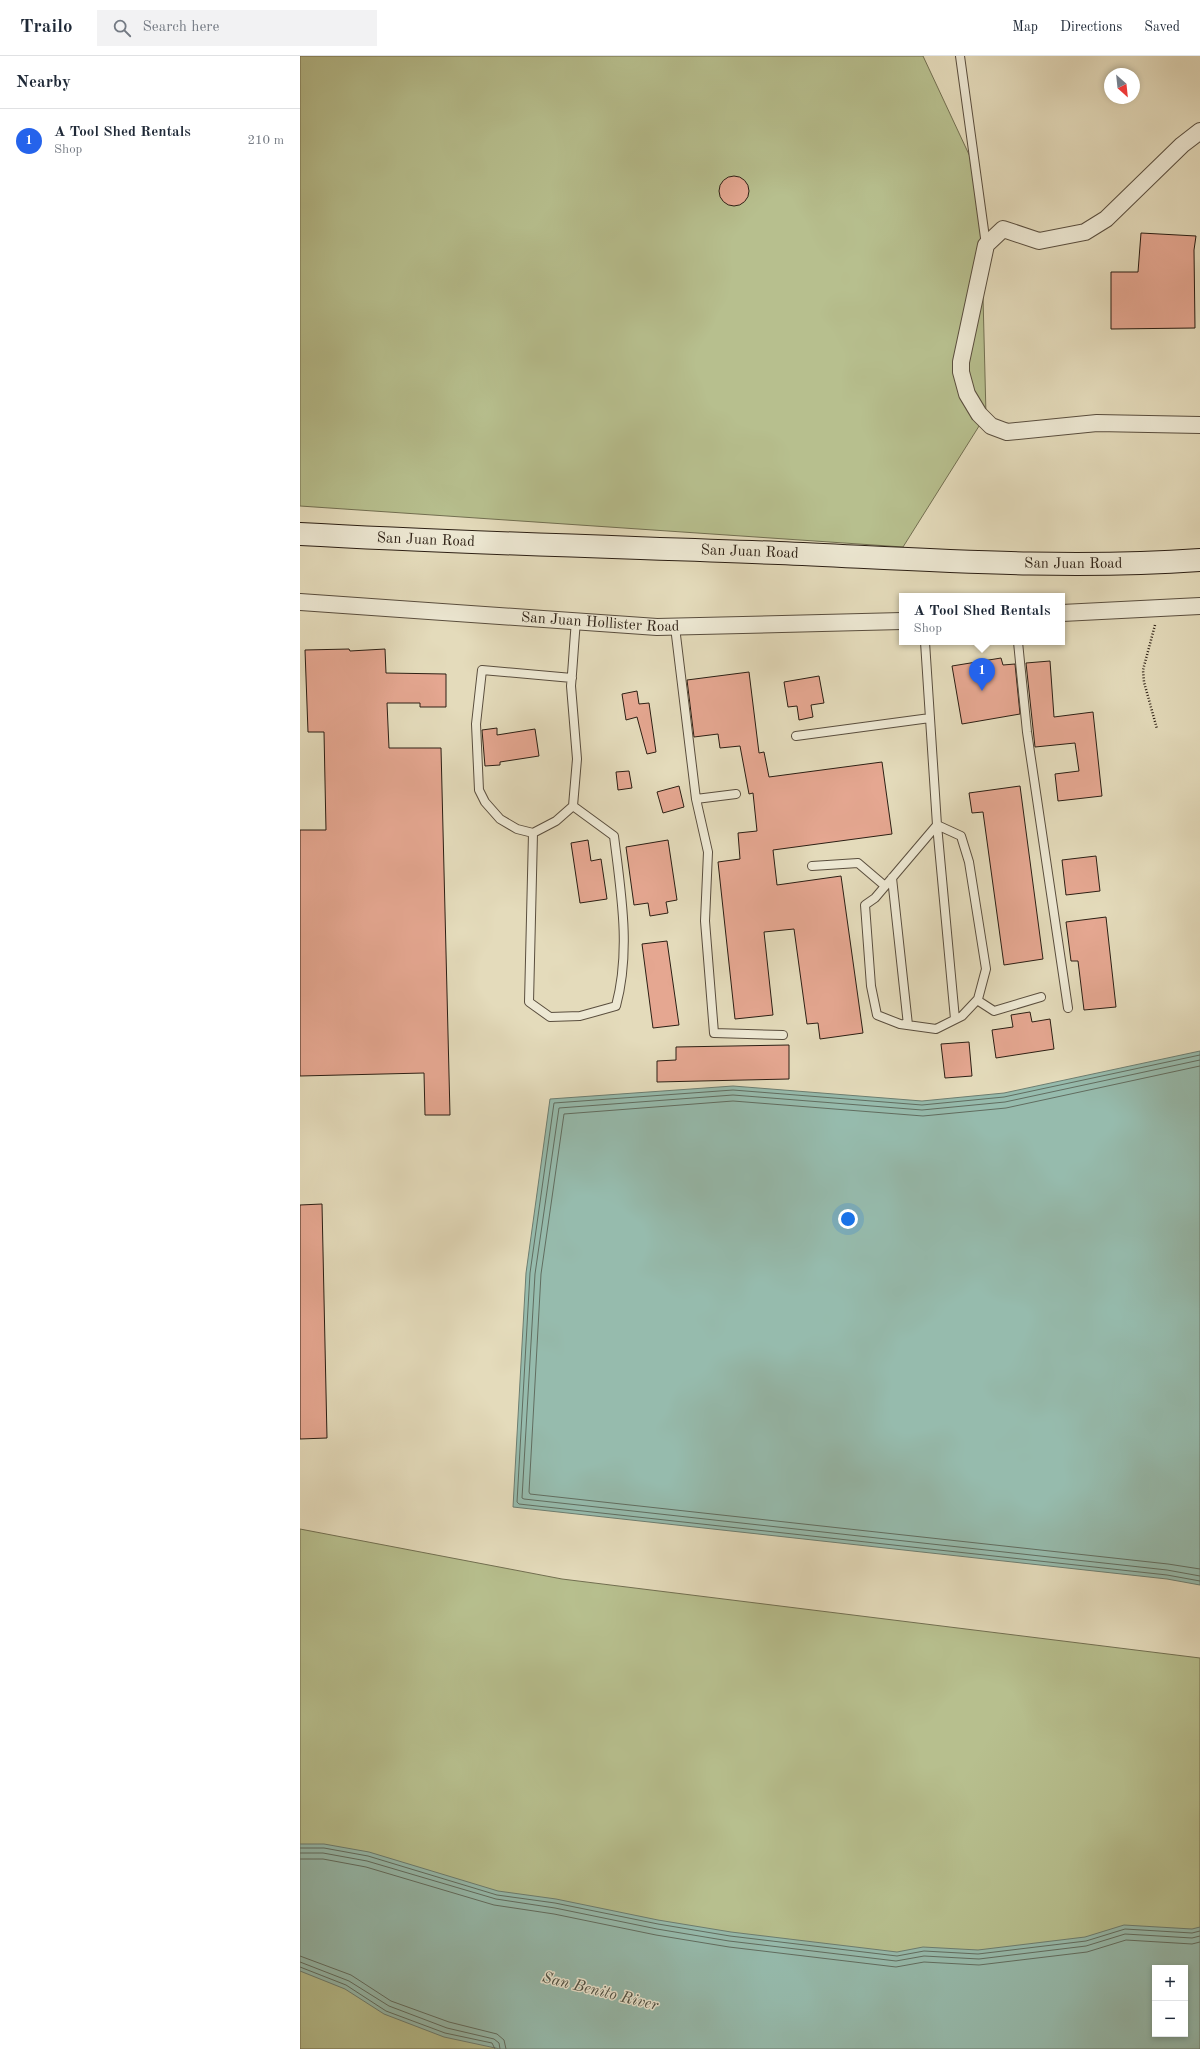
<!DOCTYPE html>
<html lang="en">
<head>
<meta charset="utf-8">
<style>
	:root { --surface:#fff; --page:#f2f2f3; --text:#1f2937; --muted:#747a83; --line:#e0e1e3; --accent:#2563eb }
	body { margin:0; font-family:"Old Standard TT",serif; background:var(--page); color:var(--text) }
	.controls { position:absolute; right:12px; bottom:12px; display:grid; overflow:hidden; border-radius:0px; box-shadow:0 2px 6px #0003 }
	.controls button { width:36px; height:36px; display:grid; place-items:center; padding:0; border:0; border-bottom:1px solid var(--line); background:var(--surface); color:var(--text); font:20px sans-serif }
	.compass { position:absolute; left:804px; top:12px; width:36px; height:36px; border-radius:50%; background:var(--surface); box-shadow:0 2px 6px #0003; rotate:153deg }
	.you { position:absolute; left:548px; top:1163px; width:14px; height:14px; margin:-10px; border:3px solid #fff; border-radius:50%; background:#1a73e8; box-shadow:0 0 0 6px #1a73e833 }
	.badge { display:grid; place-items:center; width:26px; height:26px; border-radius:50%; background:var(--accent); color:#fff; font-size:13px; font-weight:700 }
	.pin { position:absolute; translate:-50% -33px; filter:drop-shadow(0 1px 2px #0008) }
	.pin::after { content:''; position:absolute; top:21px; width:14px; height:12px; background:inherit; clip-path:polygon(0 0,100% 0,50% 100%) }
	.popup { position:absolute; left:599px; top:537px; width:166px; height:52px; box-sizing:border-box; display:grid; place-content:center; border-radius:0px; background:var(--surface); filter:drop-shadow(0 1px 3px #0005); font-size:13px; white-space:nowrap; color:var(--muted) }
	.popup b { font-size:15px; color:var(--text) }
	.popup::after { content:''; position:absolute; left:50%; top:100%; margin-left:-8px; border:8px solid transparent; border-top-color:var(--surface) }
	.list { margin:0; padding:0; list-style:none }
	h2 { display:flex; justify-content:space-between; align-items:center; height:52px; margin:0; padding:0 16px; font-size:17px }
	h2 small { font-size:13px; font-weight:400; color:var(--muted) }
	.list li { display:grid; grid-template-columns:26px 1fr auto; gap:12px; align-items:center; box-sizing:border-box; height:64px; padding:0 16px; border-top:1px solid var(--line) }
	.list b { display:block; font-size:15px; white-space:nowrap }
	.list p { margin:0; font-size:13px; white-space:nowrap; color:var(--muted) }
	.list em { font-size:13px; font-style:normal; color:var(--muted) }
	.icon { flex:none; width:22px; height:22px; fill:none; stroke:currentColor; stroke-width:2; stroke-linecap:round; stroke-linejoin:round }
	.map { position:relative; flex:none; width:900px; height:1993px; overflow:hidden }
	header { display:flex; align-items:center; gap:24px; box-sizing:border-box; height:56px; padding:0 20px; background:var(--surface); border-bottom:1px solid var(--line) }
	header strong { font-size:19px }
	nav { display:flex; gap:22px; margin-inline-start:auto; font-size:14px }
	.search { width:280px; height:36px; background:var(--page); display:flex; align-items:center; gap:10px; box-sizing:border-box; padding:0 14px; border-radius:0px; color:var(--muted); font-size:15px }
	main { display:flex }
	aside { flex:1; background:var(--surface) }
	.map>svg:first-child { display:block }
	.green { fill:#b7bf8e; stroke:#726f51; fill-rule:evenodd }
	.water { fill:#96bbad; stroke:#6c7d70; fill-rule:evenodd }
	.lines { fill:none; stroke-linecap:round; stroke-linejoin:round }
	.shore { stroke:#616d60; stroke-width:1 }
	.building { fill:#e5a791; stroke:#2c1f14 }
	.service-casing { stroke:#5a4e3e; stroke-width:10 }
	.minor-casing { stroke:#5a4e3e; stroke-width:18 }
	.secondary-casing { stroke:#2c1f14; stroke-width:24 }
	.path { stroke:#2c1f14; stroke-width:2.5; stroke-dasharray:1 2; stroke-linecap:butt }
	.service { stroke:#ede8d3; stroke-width:8 }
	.minor { stroke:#ede8d3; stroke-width:16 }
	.secondary { stroke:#ede8d3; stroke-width:22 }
	.labels { text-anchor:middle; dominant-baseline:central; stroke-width:3; stroke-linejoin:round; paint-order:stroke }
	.street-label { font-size:15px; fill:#2c1f14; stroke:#ede8d3 }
	.water-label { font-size:16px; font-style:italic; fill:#4c4e42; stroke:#ede8d3 }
</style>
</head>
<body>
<header>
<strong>Trailo</strong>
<div class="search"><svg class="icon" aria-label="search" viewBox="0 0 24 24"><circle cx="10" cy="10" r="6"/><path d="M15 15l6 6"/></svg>Search here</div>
<nav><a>Map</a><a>Directions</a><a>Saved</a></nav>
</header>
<main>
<aside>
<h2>Nearby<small></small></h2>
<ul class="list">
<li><span class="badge">1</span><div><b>A Tool Shed Rentals</b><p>Shop</p></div><em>210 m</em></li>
</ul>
</aside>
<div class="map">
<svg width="900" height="1993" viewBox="0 0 900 1993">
	<rect width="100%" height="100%" fill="#e4dbbb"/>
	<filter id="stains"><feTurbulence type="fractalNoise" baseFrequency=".005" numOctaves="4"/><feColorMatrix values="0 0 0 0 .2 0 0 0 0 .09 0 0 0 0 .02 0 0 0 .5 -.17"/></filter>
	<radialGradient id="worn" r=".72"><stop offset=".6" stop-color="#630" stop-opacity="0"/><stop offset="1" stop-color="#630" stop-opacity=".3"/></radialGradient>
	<path class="green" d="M0 0H623L680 122 686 359 603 491 0 450Z
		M0 1473 262 1523 900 1602V1993H0ZM855 1912H885V1978H855Z"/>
	<path class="water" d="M900 995V1529L867 1523 213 1451 226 1217 250 1043 433 1030 622 1045 704 1037Z
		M0 1788H24L69 1796 198 1835 256 1843 358 1864 431 1876 597 1896 623 1891 678 1894 785 1881 824 1869 892 1873 900 1871V1993H200L144 1981 84 1958 45 1933 0 1915ZM855 1912H885V1978H855Z"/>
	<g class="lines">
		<path class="shore" d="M900 999 704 1041 622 1049 433 1034 254 1047 230 1217 217 1446 219 1448 867 1519 900 1525
			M900 1004 705 1046 622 1054 433 1039 259 1052 235 1218 222 1442 224 1443 867 1514 900 1520
			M900 1010 706 1052 623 1060 433 1045 264 1058 241 1218 229 1436 230 1438 868 1508 900 1513
			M0 1792H24L68 1800 197 1839 255 1847 358 1868 430 1880 597 1900 624 1895 678 1898 786 1885 825 1873 892 1877 900 1875
			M0 1797H23L67 1805 196 1843 255 1852 357 1873 429 1885 596 1905 624 1900 679 1903 786 1890 825 1878 892 1882 900 1880
			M0 1803H23L66 1811 194 1849 254 1858 356 1879 429 1891 596 1911 624 1906 679 1909 787 1896 826 1884 892 1888 900 1886
			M0 1900 51 1919 91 1945 149 1966 197 1978 204 1984 206 1993
			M0 1906 49 1925 89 1950 147 1972 194 1983 199 1987 200 1993
			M0 1911 46 1929 86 1955 145 1977 192 1987 195 1993"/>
	</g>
	<path class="building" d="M419 135a15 15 0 1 1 30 0a15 15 0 1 1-30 0Z
		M841 177 896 180 894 194 895 272 811 273V216H838Z
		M49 593 50 595 85 593 86 617 146 618V651H120V647H87L89 692H141L150 1059H125L124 1017 0 1020V774H26L24 676H8L5 594Z
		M701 602 703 609 715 608 720 658 662 668 652 610Z
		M750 605 754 661 793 656 802 740 758 745 755 718 779 715 775 687 735 691 726 607Z
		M449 616 459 697 464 696 469 721 582 706 592 778 473 794 477 829 541 820 563 977 520 983 518 967 507 968 494 873 464 876 473 959 435 963 418 806 440 803 438 777 457 775 453 737 449 738 440 690 420 692 418 678 394 681 387 624Z
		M519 620 524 647 511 649 513 661 499 664 497 650 488 651 484 626Z
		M337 635 339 648 349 647 356 696 347 698 337 661 326 664 322 638Z
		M197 672V679L235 673 239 700 200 706V709L185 710 182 674Z
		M329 715 332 732 318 734 316 716Z
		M379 730 384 751 363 757 357 736Z
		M720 730 743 903 704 909 683 756 672 757 669 737Z
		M288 784 291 805 301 803 307 843 280 847 271 787Z
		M368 784 377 844 366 846 368 857 350 860 348 847 334 849 326 791Z
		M796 800 800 835 766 839 762 804Z
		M806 861 816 951 784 954 778 905H771L766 866Z
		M367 885 379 969 353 972 342 888Z
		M730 956 732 966 750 963 754 993 696 1002 692 974 713 971 711 959Z
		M669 986 672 1020 645 1022 641 988Z
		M489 989V1023L357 1026V1005L376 1004V991Z
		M22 1148 27 1382 0 1383V1149Z"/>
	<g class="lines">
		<defs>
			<path id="service" d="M660 0 686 189
				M375 571 396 743 436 738
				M625 586 637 769 655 963
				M718 586 727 676 768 952
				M272 622 182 614 176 668 179 734 185 746 200 763 217 773 233 777 256 765 273 750 277 703 271 630C273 608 274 587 276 565
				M496 680 630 662
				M396 743 408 796 405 865 414 977 483 979
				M637 769 661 780 669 806 686 913 678 943 662 960 636 973 600 968 577 959 571 930 565 849 575 842Z
				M233 777 229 946 250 961 280 960 316 950C331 894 321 837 314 780L273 750
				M512 810 558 807 585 830
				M592 822 608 969
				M677 944 694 955 741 941"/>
			<g id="minor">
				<path d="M900 75 882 89 806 163 785 176 739 185 703 173 686 189 661 306V316L667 338 679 358 691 370 707 376 797 367 900 369"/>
				<path id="s1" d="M0 546 357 571 602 565"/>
				<path d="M762 557 900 550"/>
			</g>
			<g id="secondary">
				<path id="s2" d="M0 478C160 487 320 491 479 497 619 503 760 514 900 504"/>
			</g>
		</defs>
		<use href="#service" class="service-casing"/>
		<use href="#minor" class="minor-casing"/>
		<use href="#secondary" class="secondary-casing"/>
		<path class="path" d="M855 569 843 614 844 626 857 673"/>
		<use href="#service" class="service"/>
		<use href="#minor" class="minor"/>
		<use href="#secondary" class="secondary"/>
	</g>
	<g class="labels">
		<g class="street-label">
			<text stroke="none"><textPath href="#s2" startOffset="126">San Juan Road</textPath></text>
			<text stroke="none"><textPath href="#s2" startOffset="450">San Juan Road</textPath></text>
			<text stroke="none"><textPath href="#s2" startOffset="774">San Juan Road</textPath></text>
			<text stroke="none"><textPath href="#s1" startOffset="301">San Juan Hollister Road</textPath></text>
		</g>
		<g class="water-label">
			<text transform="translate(300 1936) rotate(14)">San Benito River</text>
		</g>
	</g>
	<rect width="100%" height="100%" filter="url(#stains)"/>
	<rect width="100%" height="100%" fill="url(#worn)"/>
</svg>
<div class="controls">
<button>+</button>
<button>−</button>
</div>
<svg class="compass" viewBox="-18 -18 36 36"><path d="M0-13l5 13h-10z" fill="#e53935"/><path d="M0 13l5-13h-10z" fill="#747a83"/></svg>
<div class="you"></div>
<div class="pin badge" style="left:682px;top:635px">1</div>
<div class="popup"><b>A Tool Shed Rentals</b>Shop</div>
</div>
</main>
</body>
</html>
